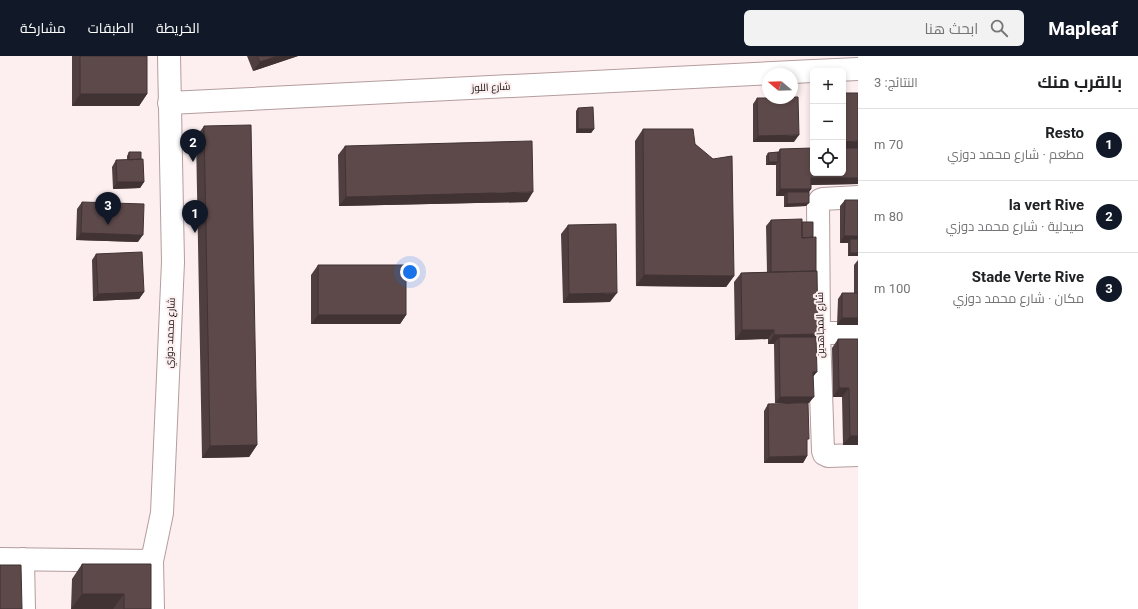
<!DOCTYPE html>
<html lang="ar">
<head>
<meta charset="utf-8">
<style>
	:root { --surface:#fff; --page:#f2f2f2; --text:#202124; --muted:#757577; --line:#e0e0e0; --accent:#111827 }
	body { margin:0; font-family:Roboto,Cairo,sans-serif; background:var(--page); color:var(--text); direction:rtl }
	.controls { position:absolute; right:12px; top:12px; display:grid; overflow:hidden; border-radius:6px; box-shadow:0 2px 6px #0003 }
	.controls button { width:36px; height:36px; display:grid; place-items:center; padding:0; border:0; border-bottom:1px solid var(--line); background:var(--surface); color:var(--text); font:20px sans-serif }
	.compass { position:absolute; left:762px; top:12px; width:36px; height:36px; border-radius:50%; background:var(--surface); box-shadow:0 2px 6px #0003; rotate:289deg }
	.you { position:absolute; left:410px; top:216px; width:14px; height:14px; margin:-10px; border:3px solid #fff; border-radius:50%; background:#1a73e8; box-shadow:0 0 0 6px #1a73e833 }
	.badge { display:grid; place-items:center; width:26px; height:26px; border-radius:50%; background:var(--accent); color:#fff; font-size:13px; font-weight:700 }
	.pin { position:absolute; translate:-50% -33px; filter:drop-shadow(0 1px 2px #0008) }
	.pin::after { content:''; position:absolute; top:21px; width:14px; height:12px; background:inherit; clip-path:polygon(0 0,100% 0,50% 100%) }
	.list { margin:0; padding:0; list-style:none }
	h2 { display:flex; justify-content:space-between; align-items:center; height:52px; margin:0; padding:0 16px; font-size:17px }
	h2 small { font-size:13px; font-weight:400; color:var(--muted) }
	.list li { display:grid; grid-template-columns:26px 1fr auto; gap:12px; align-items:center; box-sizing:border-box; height:72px; padding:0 16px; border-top:1px solid var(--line) }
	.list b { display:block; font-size:15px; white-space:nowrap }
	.list p { margin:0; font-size:13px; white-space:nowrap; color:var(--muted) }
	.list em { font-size:13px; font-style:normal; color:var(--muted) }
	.icon { flex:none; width:22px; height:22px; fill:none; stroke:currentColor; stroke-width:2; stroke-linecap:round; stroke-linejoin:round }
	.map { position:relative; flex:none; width:858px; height:553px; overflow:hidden; direction:ltr }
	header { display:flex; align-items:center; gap:24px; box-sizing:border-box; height:56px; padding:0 20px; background:var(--accent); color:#fff }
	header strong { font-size:19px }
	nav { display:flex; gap:22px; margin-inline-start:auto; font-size:14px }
	.search { width:280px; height:36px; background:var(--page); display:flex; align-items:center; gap:10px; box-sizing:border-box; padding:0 14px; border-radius:6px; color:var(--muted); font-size:15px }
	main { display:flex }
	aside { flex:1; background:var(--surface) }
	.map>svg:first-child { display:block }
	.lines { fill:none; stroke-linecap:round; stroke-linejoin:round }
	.minor-casing { stroke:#b49d9e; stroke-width:24 }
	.minor { stroke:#fff; stroke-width:22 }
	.wall { fill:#503f40 }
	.shaded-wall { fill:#413334 }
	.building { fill:#5d494a; stroke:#413334 }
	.labels { text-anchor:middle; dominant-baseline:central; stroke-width:4; stroke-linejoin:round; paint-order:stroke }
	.street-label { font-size:10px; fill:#110a0a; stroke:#fdefef }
</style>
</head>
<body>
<header>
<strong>Mapleaf</strong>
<div class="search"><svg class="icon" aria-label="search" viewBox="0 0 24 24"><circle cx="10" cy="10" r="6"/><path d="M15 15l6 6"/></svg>ابحث هنا</div>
<nav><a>الخريطة</a><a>الطبقات</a><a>مشاركة</a></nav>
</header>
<main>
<aside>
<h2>بالقرب منك<small>النتائج: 3</small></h2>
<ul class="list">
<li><span class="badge">1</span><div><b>Resto</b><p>مطعم · شارع محمد دوزي</p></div><em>70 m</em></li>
<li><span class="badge">2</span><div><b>la vert Rive</b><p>صيدلية · شارع محمد دوزي</p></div><em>80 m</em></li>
<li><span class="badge">3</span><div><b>Stade Verte Rive</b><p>مكان · شارع محمد دوزي</p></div><em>100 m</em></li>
</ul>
</aside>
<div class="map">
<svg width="858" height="553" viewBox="0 0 858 553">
	<rect width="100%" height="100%" fill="#fdefef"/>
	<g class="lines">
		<defs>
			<path id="minor" d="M814 15 858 13
				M169 47 813 15
				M858 141 823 143 820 144 818 147 819 277 823 395 824 398 828 400 858 399
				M819 277H858
				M0 503 152 505
				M23 503 24 553
				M153 553 152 505 162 457 173 206 169 0"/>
		</defs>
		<use href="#minor" class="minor-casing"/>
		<use href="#minor" class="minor"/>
	</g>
	<path class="wall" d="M72 0H147V38L139 50H72Z
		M247 0H298L253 15Z
		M845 37 858 128 811 129V133L809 136 806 150 784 151V140H776V109H766V100L768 97 778 96 780 93 843 92V39Z
		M757 42 794 86H753V48Z
		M578 52 594 73 591 77H576V55Z
		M204 70 257 389 249 401 202 402 196 81Z
		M643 73 695 88 734 220 726 231 636 230 635 85Z
		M345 90 527 146 339 150 338 99Z
		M129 96 141 103 144 126 140 132 113 133 112 111 116 104H127V100Z
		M845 144 858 200H848V187H840V150Z
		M82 146 138 186 76 184 77 153Z
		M771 164 802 166 813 181 816 281 813 321 809 347H775L774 288H768V283L735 284 734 226 741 217 767 216 766 170Z
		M568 169 610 246 563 247 561 178Z
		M96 198 144 236 139 243 93 245 92 204Z
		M858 204V269H837L838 243 842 237H854V209Z
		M318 209 406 259 400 268H311V219Z
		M838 283H858V389H843L842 341H833L832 292Z
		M768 348 807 385V400L803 407H764V355Z
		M82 508 151 553H71L72 523Z"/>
	<path class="shaded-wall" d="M278 0H298L253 15 260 6Z
		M80 38H147L139 50H72Z
		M578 73H594L591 77H576Z
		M799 79 794 86H753L758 80Z
		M858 85V92H843V86Z
		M769 106H778L775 109H766Z
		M811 122H858V128L806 129Z
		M117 126H144L140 132 113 133Z
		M780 133H811L807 139 787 136 784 140H776Z
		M533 136 527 146 339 150 346 141Z
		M809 147 806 150 784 151 787 148Z
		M81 177 143 179 138 186 76 184Z
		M844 180H858V187L850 183 848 187H840Z
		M850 197H858V200H848Z
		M644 219 734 220 726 231 636 230Z
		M144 236 139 243 93 245 98 238Z
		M617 237 610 246 563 247 569 238Z
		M318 259H406L400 268H311Z
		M842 262H858V269H837Z
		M742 274H774L768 283 735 284Z
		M818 278 812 287 779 281 774 288H768L774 279Z
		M813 316H817L812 322Z
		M839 332H849L842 341H833Z
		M780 341H814L809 347H775Z
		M850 380H858V389H843Z
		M257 389 249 401 202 402 210 390Z
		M807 400 803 407H764L769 401Z
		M82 538H124L113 553H71Z"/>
	<path class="building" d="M80 0H147V38H80Z
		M257 0H278L260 6Z
		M845 37H858V85L843 86V63H845Z
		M792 41H798L799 79 758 80 757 42H792Z
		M593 51 594 73H578V52Z
		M251 69 257 389 210 390 204 70Z
		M643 73H693L695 88 713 103 732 100 734 220 644 219Z
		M532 85 533 136 346 141 345 90Z
		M813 92V117H843V92H858V122H811V133H780V93Z
		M129 96H141V103L129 104Z
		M778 96V106H769L768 97Z
		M143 103 144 126H117L116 104Z
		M787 136H809V147L787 148Z
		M845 144H858V180H844Z
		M82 146 144 148 143 179 81 177Z
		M802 163V182L816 181V215L771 216V164Z
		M802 166H813V181L802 182Z
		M616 168 617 237 569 238 568 169Z
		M850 183H858V197H850Z
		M142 196 144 236 98 238 96 198Z
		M318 209H406V259H318Z
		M817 215 818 278 774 279V274H742L741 217Z
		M842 237H858V262H842Z
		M779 281H816L817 316H813L814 341H780Z
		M838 283H858V380H850L849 332H839Z
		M808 347 809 383H807V400L769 401 768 348Z
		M82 508H151V553H124V538H82Z
		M0 509H21L22 553H0Z"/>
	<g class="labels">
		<g class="street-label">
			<text transform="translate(491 31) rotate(-3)">شارع اللوز</text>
			<text transform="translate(820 269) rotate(-91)">شارع المجاهدين</text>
			<text transform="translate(170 277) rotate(-88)">شارع محمد دوزي</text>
		</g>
	</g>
</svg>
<div class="controls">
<button>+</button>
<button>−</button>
<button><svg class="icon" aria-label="locate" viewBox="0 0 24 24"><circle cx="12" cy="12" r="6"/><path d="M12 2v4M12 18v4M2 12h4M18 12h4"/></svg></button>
</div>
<svg class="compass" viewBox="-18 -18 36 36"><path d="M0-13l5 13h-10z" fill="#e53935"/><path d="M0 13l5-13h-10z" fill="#757577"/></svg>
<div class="you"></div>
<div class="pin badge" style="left:195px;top:177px">1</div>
<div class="pin badge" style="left:193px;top:106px">2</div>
<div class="pin badge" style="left:108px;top:169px">3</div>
</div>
</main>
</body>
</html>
